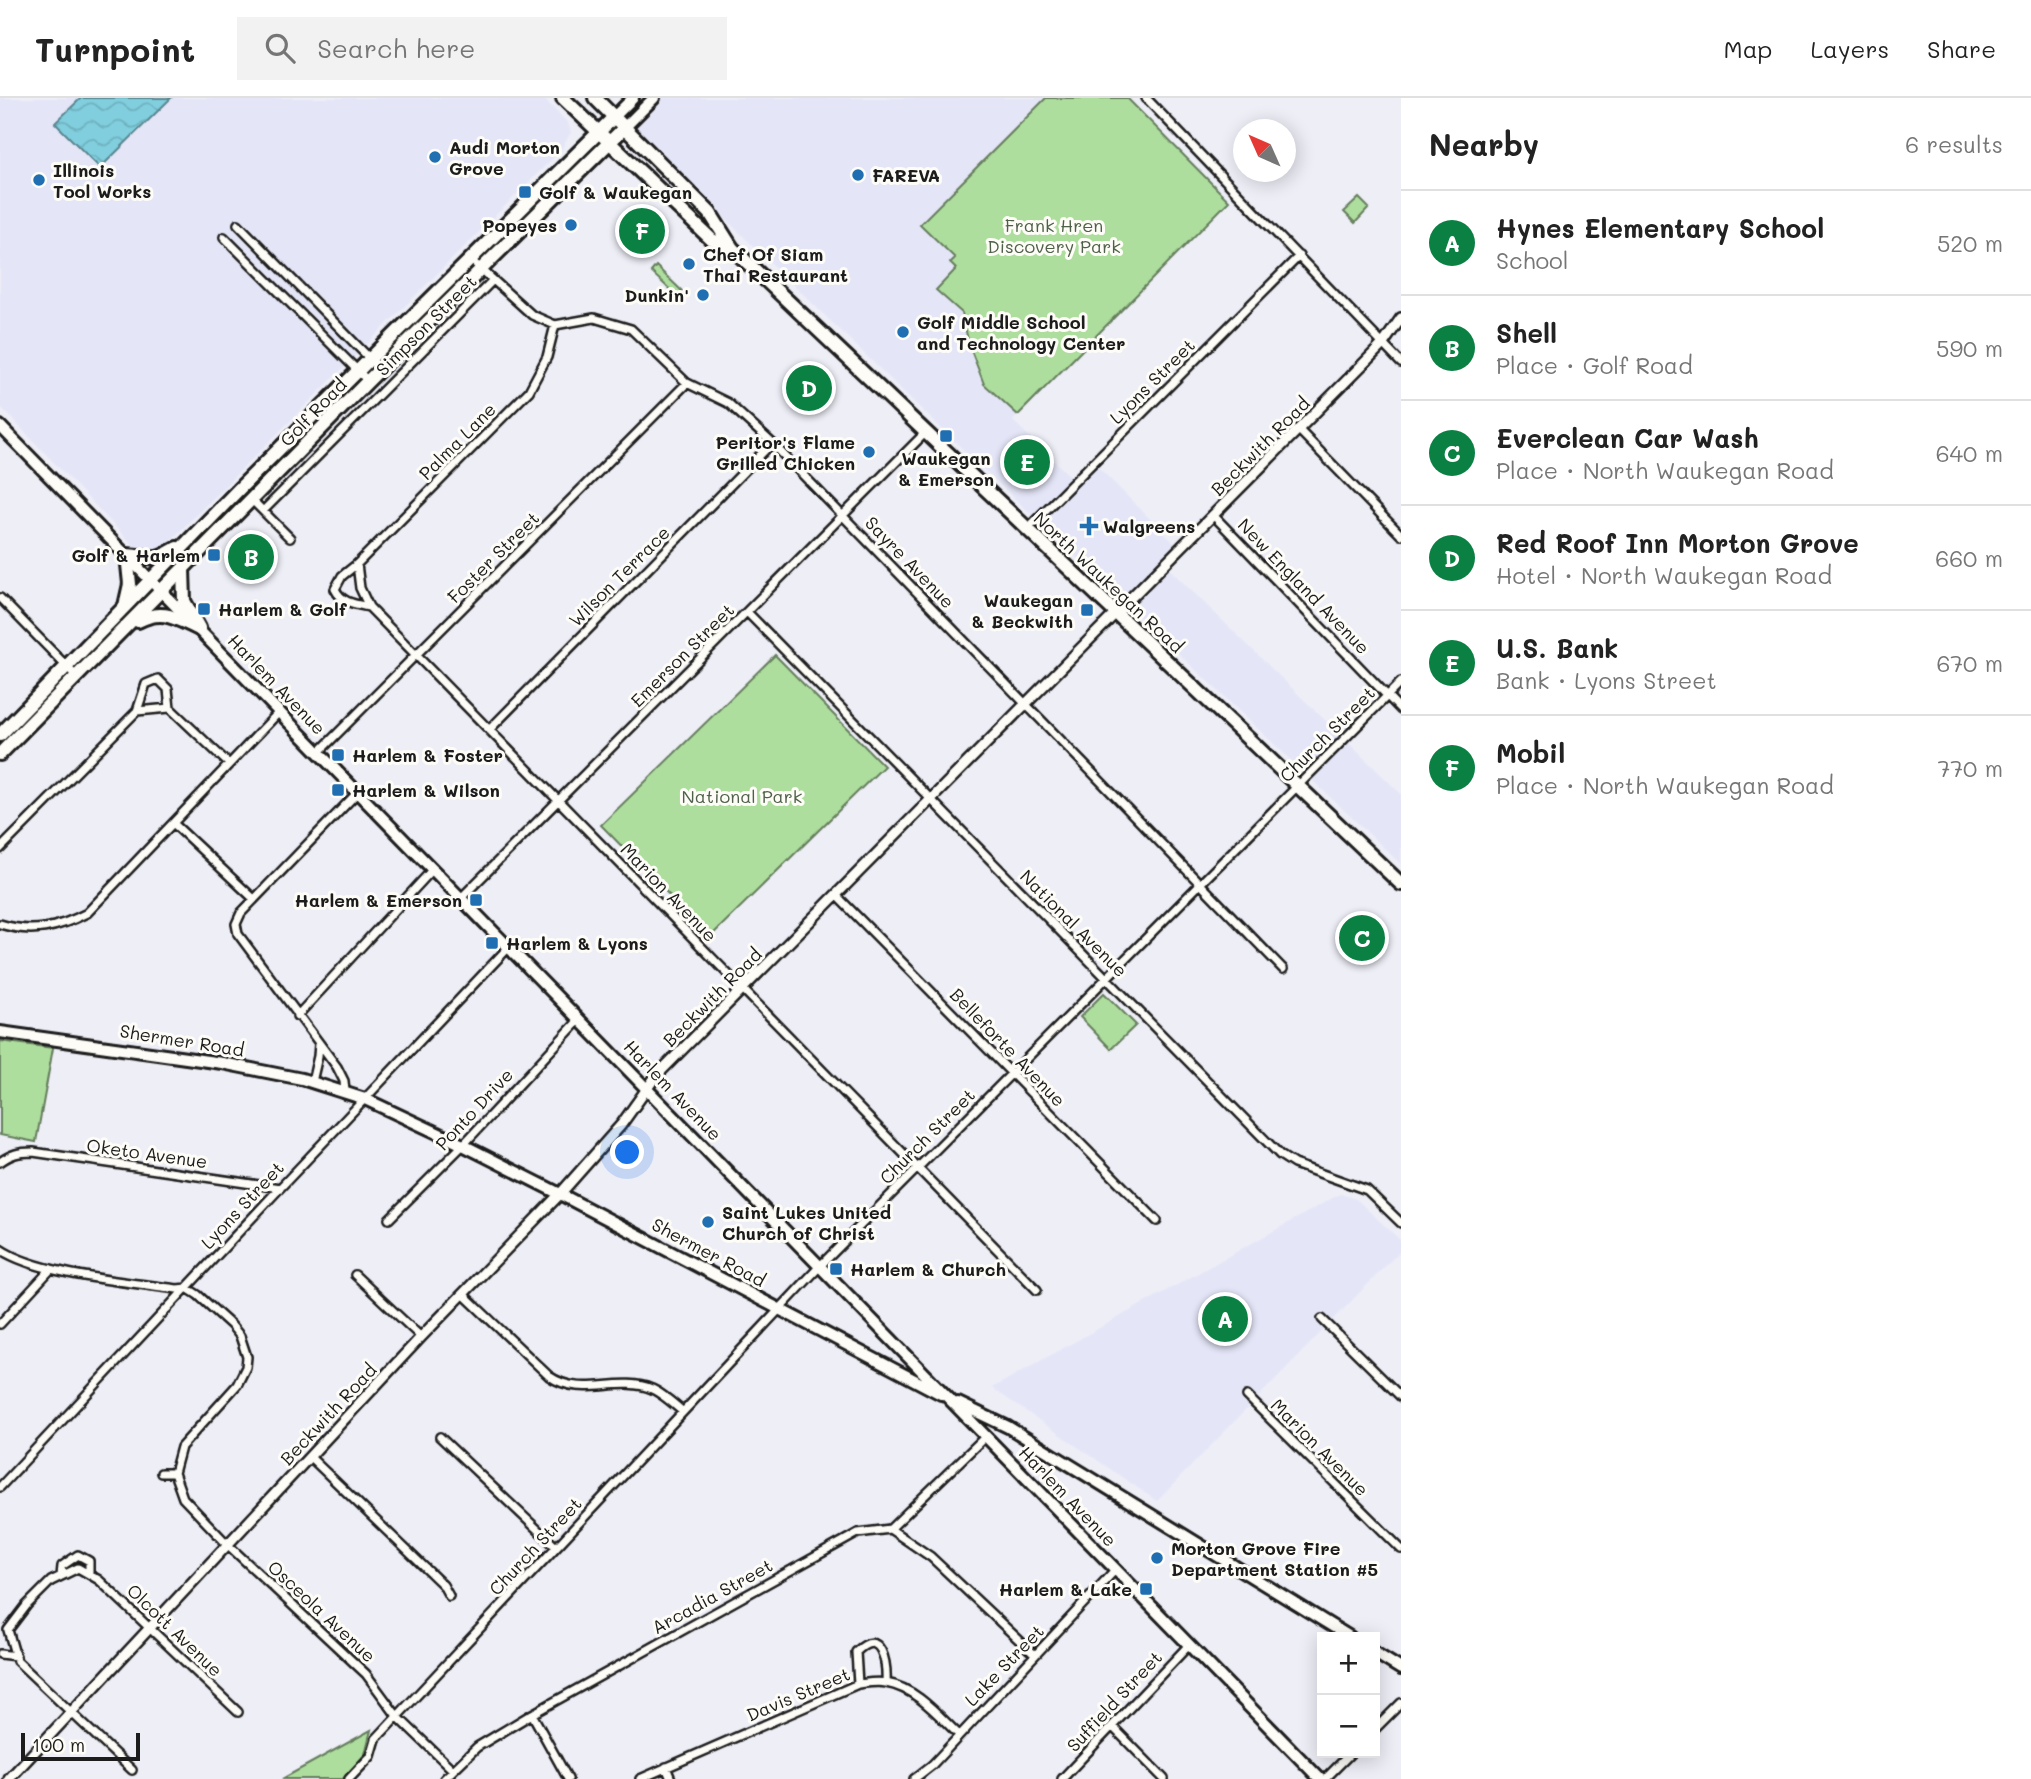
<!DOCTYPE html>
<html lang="en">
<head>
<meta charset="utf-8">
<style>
	:root { --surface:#fff; --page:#f2f2f2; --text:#222; --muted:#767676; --line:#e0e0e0; --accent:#0b8043 }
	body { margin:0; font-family:Mali,sans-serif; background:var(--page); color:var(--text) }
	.controls { position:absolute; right:21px; bottom:21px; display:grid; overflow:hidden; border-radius:0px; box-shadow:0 4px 18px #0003 }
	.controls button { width:63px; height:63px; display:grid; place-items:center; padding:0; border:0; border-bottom:2px solid var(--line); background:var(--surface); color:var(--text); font:35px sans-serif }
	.compass { position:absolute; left:1233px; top:21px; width:63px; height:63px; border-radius:50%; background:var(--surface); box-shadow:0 4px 18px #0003; rotate:315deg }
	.scale { position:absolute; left:21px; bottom:18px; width:119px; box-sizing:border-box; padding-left:7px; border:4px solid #1c1c1c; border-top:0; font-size:19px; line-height:24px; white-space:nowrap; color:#1c1c1c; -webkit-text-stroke:5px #fdfcf7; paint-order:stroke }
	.you { position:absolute; left:628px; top:1055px; width:24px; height:24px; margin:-18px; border:5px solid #fff; border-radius:50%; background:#1a73e8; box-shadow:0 0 0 10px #1a73e833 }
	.badge { display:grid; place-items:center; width:46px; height:46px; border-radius:50%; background:var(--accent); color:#fff; font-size:23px; font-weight:700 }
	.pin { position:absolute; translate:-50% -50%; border:4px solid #fff; box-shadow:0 2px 7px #0006 }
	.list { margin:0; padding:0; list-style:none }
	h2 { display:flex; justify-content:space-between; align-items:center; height:91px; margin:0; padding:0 28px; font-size:30px }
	h2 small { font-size:23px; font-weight:400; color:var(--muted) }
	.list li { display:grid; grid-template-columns:46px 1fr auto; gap:21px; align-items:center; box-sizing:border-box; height:105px; padding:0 28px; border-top:2px solid var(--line) }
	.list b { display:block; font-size:26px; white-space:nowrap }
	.list p { margin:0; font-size:23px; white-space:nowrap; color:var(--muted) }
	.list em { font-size:23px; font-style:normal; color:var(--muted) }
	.icon { flex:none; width:38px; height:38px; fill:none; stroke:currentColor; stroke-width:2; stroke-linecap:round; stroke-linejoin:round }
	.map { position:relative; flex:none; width:1401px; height:1681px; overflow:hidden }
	header { display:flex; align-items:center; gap:42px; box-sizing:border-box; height:98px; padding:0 35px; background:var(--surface); border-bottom:2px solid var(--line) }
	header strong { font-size:33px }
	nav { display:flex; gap:38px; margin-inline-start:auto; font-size:24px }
	.search { width:490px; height:63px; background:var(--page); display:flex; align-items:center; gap:18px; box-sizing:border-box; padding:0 24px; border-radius:0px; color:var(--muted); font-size:26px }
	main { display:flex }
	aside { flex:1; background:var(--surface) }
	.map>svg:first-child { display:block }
	.built { fill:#e4e5f7 }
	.green { fill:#aede9e; stroke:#657d5d; stroke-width:2 }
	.water { fill:url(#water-waves); stroke:#588790; stroke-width:2 }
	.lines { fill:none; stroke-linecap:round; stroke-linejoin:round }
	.minor-casing { stroke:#1c1c1c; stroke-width:12 }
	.tertiary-casing { stroke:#1c1c1c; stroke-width:14 }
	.secondary-casing { stroke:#1c1c1c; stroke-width:16 }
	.primary-casing { stroke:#1c1c1c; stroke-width:18 }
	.minor { stroke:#fdfcf7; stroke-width:7 }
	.tertiary { stroke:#fdfcf7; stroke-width:9 }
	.secondary { stroke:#fdfcf7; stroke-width:10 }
	.primary { stroke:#fdfcf7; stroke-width:12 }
	.poi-dot { fill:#1f6fb2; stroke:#fdfcf7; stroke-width:2.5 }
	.labels { text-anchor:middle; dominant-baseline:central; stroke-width:6; stroke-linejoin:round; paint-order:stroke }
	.poi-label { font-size:18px; font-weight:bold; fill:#1c1c1c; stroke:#fdfcf7; text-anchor:start }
	.park-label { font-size:18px; fill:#4f604a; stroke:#fdfcf7 }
	.street-label { font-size:18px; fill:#1c1c1c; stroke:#fdfcf7 }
</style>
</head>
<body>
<header>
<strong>Turnpoint</strong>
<div class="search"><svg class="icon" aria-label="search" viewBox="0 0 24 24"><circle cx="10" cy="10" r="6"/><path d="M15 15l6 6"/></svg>Search here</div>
<nav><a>Map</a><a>Layers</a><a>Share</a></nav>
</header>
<main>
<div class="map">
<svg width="1401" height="1681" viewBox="0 0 1401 1681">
	<defs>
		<pattern id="water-waves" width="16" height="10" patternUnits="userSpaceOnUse" patternTransform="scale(1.75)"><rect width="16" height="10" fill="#80cede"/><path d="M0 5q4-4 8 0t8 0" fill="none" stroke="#6eb0be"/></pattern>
	</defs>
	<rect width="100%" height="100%" fill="#eeeef7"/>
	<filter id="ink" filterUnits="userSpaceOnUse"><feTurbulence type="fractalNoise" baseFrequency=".0143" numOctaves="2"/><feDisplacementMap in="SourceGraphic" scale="14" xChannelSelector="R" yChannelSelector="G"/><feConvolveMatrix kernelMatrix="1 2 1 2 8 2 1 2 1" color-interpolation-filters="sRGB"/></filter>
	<g filter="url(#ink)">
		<path class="built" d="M0 0H543L568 25 571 34 561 52 166 447 151 455 138 452 0 308Z
			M661 0H1046L921 126 955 160 956 171 936 192 962 215 969 247 984 286 1018 317 1013 323 1076 384 1094 365 1181 452 1166 468 1401 696V766L974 362 632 30Z
			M1340 1096 1356 1101 1401 1143V1152L1157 1403 992 1290Z"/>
		<path class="green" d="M1046 0H1127L1229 103 1018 317 984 286 969 247 962 215 936 192 956 171 950 165 955 160 920 126Z
			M1359 100 1369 110 1355 125 1344 114Z
			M656 168 682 193 677 198 651 174Z
			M775 557 884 668 710 839 601 727Z
			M1104 895 1136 927 1111 951 1080 919Z
			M0 943 53 950 36 1044 0 1037Z
			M371 1632 365 1656 343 1681H282Z"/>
		<path class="water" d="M81 0H171L100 70 55 25Z"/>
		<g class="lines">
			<defs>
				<path id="minor" d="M1146 0 1401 265
					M238 126 380 271
					M224 139 368 283
					M470 161 532 217 555 227 594 220 631 231 687 285 728 305 772 345 1283 871
					M1298 331 1401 437
					M252 402 290 440
					M263 413 492 183
					M1213 417 1401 612
					M1027 431 1299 158
					M357 466 360 490 369 509 1037 1192
					M0 500 76 578
					M369 509C354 506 342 505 335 491L342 478 357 466 529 293 547 259 555 227
					M747 514 1280 1057 1294 1066 1367 1092 1401 1125
					M137 613 146 586 158 581 168 591 170 610
					M489 632 772 345
					M319 654 687 285
					M173 725 254 801
					M0 751 137 613 170 610 229 666
					M836 797 1157 1123
					M461 800 925 335
					M0 826C32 836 58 830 87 815L280 613
					M297 918 433 771
					M312 984 318 958 319 946
					M345 993 344 983 337 969 238 836 236 826 241 815 358 694
					M0 1064C11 1056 19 1054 33 1054L280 1090
					M389 1121 463 1047 580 921
					M0 1151C38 1177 129 1184 177 1191L187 1190 198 1197 231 1227 240 1238 247 1259 246 1269 237 1287 181 1349 174 1375 183 1400 228 1447 366 1576 397 1618 453 1672
					M355 1177 421 1239
					M463 1196 549 1278C582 1301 618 1277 652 1291 663 1296 674 1306 683 1314
					M1322 1221 1401 1299
					M0 1226 51 1171
					M1247 1298 1401 1451
					M440 1339 556 1449
					M310 1359 443 1487 449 1498
					M161 1375H174
					M0 1389 280 1090 509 849
					M890 1431 931 1459 1035 1557
					M61 1478 62 1468 78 1457 89 1463V1476
					M0 1556 16 1558
					M858 1586 856 1554C882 1528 887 1566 886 1585
					M532 1616 568 1681
					M1112 1628 1164 1681
					M1375 1631 1401 1605
					M666 1669 671 1681
					M132 1672 17 1563 8 1532 27 1507 51 1483 78 1470 99 1482 238 1614
					M349 1681 371 1658 376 1641 820 1168 1401 584
					M444 1681 477 1649 532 1616 858 1435 890 1431 986 1338
					M640 1681 858 1586C867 1585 877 1583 886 1585 916 1590 938 1617 959 1637
					M914 1681 932 1667 1115 1472
					M1062 1681 1189 1547
					M1325 1681 1351 1655"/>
				<path id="tertiary" d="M9 1681 421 1239 560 1096 621 1027 656 978 1383 246 1401 220"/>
				<path id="secondary" d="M614 19 633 0
					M625 29 654 0
					M0 328 1320 1681
					M0 934 222 965 302 981 365 1001 463 1047 560 1096 941 1296
					M958 1305 1008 1329 1350 1539
					M1375 1555 1401 1571"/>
				<path id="primary" d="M563 0 712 142 732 150
					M595 0 710 115 732 150 1401 786
					M183 471 184 503 199 530
					M125 508 130 486 127 457 159 460 177 450
					M138 523C163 510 175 520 199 531
					M0 637 240 390 614 19
					M0 656 368 283 625 29"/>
			</defs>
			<use href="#minor" class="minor-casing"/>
			<use href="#tertiary" class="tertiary-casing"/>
			<use href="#secondary" class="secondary-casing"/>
			<use href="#primary" class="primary-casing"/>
			<use href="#minor" class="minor"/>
			<use href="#tertiary" class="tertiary"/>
			<use href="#secondary" class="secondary"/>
			<use href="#primary" class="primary"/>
		</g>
	</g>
	<g class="poi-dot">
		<circle cx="435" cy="59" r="7"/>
		<circle cx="858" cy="77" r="7"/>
		<circle cx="39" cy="82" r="7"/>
		<rect x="518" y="87" width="14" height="14" rx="3.5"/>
		<circle cx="571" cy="127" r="7"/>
		<circle cx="689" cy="166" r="7"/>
		<circle cx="703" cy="197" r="7"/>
		<circle cx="903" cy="234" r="7"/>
		<rect x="939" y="331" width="14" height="14" rx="3.5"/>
		<circle cx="869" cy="354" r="7"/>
		<path d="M1085.5 417.5h7v7h7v7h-7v7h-7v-7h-7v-7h7z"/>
		<rect x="207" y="450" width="14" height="14" rx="3.5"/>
		<rect x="197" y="504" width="14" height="14" rx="3.5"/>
		<rect x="1080" y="505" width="14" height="14" rx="3.5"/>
		<rect x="331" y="650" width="14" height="14" rx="3.5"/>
		<rect x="331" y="685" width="14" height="14" rx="3.5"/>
		<rect x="469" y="795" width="14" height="14" rx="3.5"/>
		<rect x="485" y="838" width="14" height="14" rx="3.5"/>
		<circle cx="708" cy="1124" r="7"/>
		<rect x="829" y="1164" width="14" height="14" rx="3.5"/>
		<circle cx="1157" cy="1460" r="7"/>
		<rect x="1139" y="1484" width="14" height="14" rx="3.5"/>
	</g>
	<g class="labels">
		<g class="poi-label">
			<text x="449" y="49">Audi Morton<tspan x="449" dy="21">Grove</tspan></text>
			<text x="53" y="72">Illinois<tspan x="53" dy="21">Tool Works</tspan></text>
			<text x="872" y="77">FAREVA</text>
			<text x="539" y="94">Golf &amp; Waukegan</text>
			<text x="557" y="127" text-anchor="end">Popeyes</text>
			<text x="703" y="156">Chef Of Siam<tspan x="703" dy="21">Thai Restaurant</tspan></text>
			<text x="689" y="197" text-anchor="end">Dunkin'</text>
			<text x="917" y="224">Golf Middle School<tspan x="917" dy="21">and Technology Center</tspan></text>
			<text x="855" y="344" text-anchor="end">Peritor's Flame<tspan x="855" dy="21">Grilled Chicken</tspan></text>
			<text x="946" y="360" text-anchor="middle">Waukegan<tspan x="946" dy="21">&amp; Emerson</tspan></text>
			<text x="1103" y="428">Walgreens</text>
			<text x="200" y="457" text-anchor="end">Golf &amp; Harlem</text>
			<text x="1073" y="502" text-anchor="end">Waukegan<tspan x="1073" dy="21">&amp; Beckwith</tspan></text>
			<text x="218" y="511">Harlem &amp; Golf</text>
			<text x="352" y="657">Harlem &amp; Foster</text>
			<text x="352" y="692">Harlem &amp; Wilson</text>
			<text x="462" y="802" text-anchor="end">Harlem &amp; Emerson</text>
			<text x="506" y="845">Harlem &amp; Lyons</text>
			<text x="722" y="1114">Saint Lukes United<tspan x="722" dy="21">Church of Christ</tspan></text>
			<text x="850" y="1171">Harlem &amp; Church</text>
			<text x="1171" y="1450">Morton Grove Fire<tspan x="1171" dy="21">Department Station #5</tspan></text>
			<text x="1132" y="1491" text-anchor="end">Harlem &amp; Lake</text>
		</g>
		<g class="park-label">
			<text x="1054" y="127">Frank Hren<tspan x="1054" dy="21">Discovery Park</tspan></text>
			<text x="742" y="698">National Park</text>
		</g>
		<g class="street-label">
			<text transform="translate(426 227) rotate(-45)">Simpson Street</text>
			<text transform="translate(1152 283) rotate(-45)">Lyons Street</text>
			<text transform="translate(313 314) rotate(-46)">Golf Road</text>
			<text transform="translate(457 343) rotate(-45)">Palma Lane</text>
			<text transform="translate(1260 348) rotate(-45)">Beckwith Road</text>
			<text transform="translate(493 459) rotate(-45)">Foster Street</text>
			<text transform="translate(910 464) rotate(46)">Sayre Avenue</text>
			<text transform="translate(619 478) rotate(-45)">Wilson Terrace</text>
			<text transform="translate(1109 484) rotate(43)">North Waukegan Road</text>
			<text transform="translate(1304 488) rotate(46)">New England Avenue</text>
			<text transform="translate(682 557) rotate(-45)">Emerson Street</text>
			<text transform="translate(277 586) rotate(46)">Harlem Avenue</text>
			<text transform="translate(1327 636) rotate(-45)">Church Street</text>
			<text transform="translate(669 794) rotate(46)">Marion Avenue</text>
			<text transform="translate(1074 825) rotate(45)">National Avenue</text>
			<text transform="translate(712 899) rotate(-45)">Beckwith Road</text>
			<text transform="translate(182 942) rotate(9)">Shermer Road</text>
			<text transform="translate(1008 949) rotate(46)">Belleforte Avenue</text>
			<text transform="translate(673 992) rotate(46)">Harlem Avenue</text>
			<text transform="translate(474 1011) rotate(-47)">Ponto Drive</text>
			<text transform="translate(927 1038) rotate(-45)">Church Street</text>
			<text transform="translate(147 1055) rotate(8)">Oketo Avenue</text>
			<text transform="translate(242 1107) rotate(-47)">Lyons Street</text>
			<text transform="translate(709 1154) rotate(28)">Shermer Road</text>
			<text transform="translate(328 1316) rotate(-47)">Beckwith Road</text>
			<text transform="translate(1320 1349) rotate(45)">Marion Avenue</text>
			<text transform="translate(1068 1398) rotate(46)">Harlem Avenue</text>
			<text transform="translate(535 1448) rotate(-47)">Church Street</text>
			<text transform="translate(712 1498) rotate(-29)">Arcadia Street</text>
			<text transform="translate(322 1513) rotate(43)">Osceola Avenue</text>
			<text transform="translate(175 1532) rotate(44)">Olcott Avenue</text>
			<text transform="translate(1004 1567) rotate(-46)">Lake Street</text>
			<text transform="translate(798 1596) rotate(-23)">Davis Street</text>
			<text transform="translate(1114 1603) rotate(-47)">Suffield Street</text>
		</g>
	</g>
</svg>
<div class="controls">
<button>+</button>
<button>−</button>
</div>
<svg class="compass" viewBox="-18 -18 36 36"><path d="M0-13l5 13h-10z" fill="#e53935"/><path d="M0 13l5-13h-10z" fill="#767676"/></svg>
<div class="scale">100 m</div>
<div class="you"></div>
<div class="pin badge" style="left:1225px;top:1221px">A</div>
<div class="pin badge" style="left:251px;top:459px">B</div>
<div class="pin badge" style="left:1362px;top:840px">C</div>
<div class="pin badge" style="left:809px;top:290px">D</div>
<div class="pin badge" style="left:1027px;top:364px">E</div>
<div class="pin badge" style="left:642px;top:133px">F</div>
</div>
<aside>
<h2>Nearby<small>6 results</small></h2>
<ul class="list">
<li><span class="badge">A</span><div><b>Hynes Elementary School</b><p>School</p></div><em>520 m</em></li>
<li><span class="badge">B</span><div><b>Shell</b><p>Place · Golf Road</p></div><em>590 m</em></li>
<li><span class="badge">C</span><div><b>Everclean Car Wash</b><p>Place · North Waukegan Road</p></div><em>640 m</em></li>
<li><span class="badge">D</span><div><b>Red Roof Inn Morton Grove</b><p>Hotel · North Waukegan Road</p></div><em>660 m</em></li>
<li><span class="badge">E</span><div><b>U.S. Bank</b><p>Bank · Lyons Street</p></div><em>670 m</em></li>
<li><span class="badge">F</span><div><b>Mobil</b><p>Place · North Waukegan Road</p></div><em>770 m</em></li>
</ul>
</aside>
</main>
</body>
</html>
